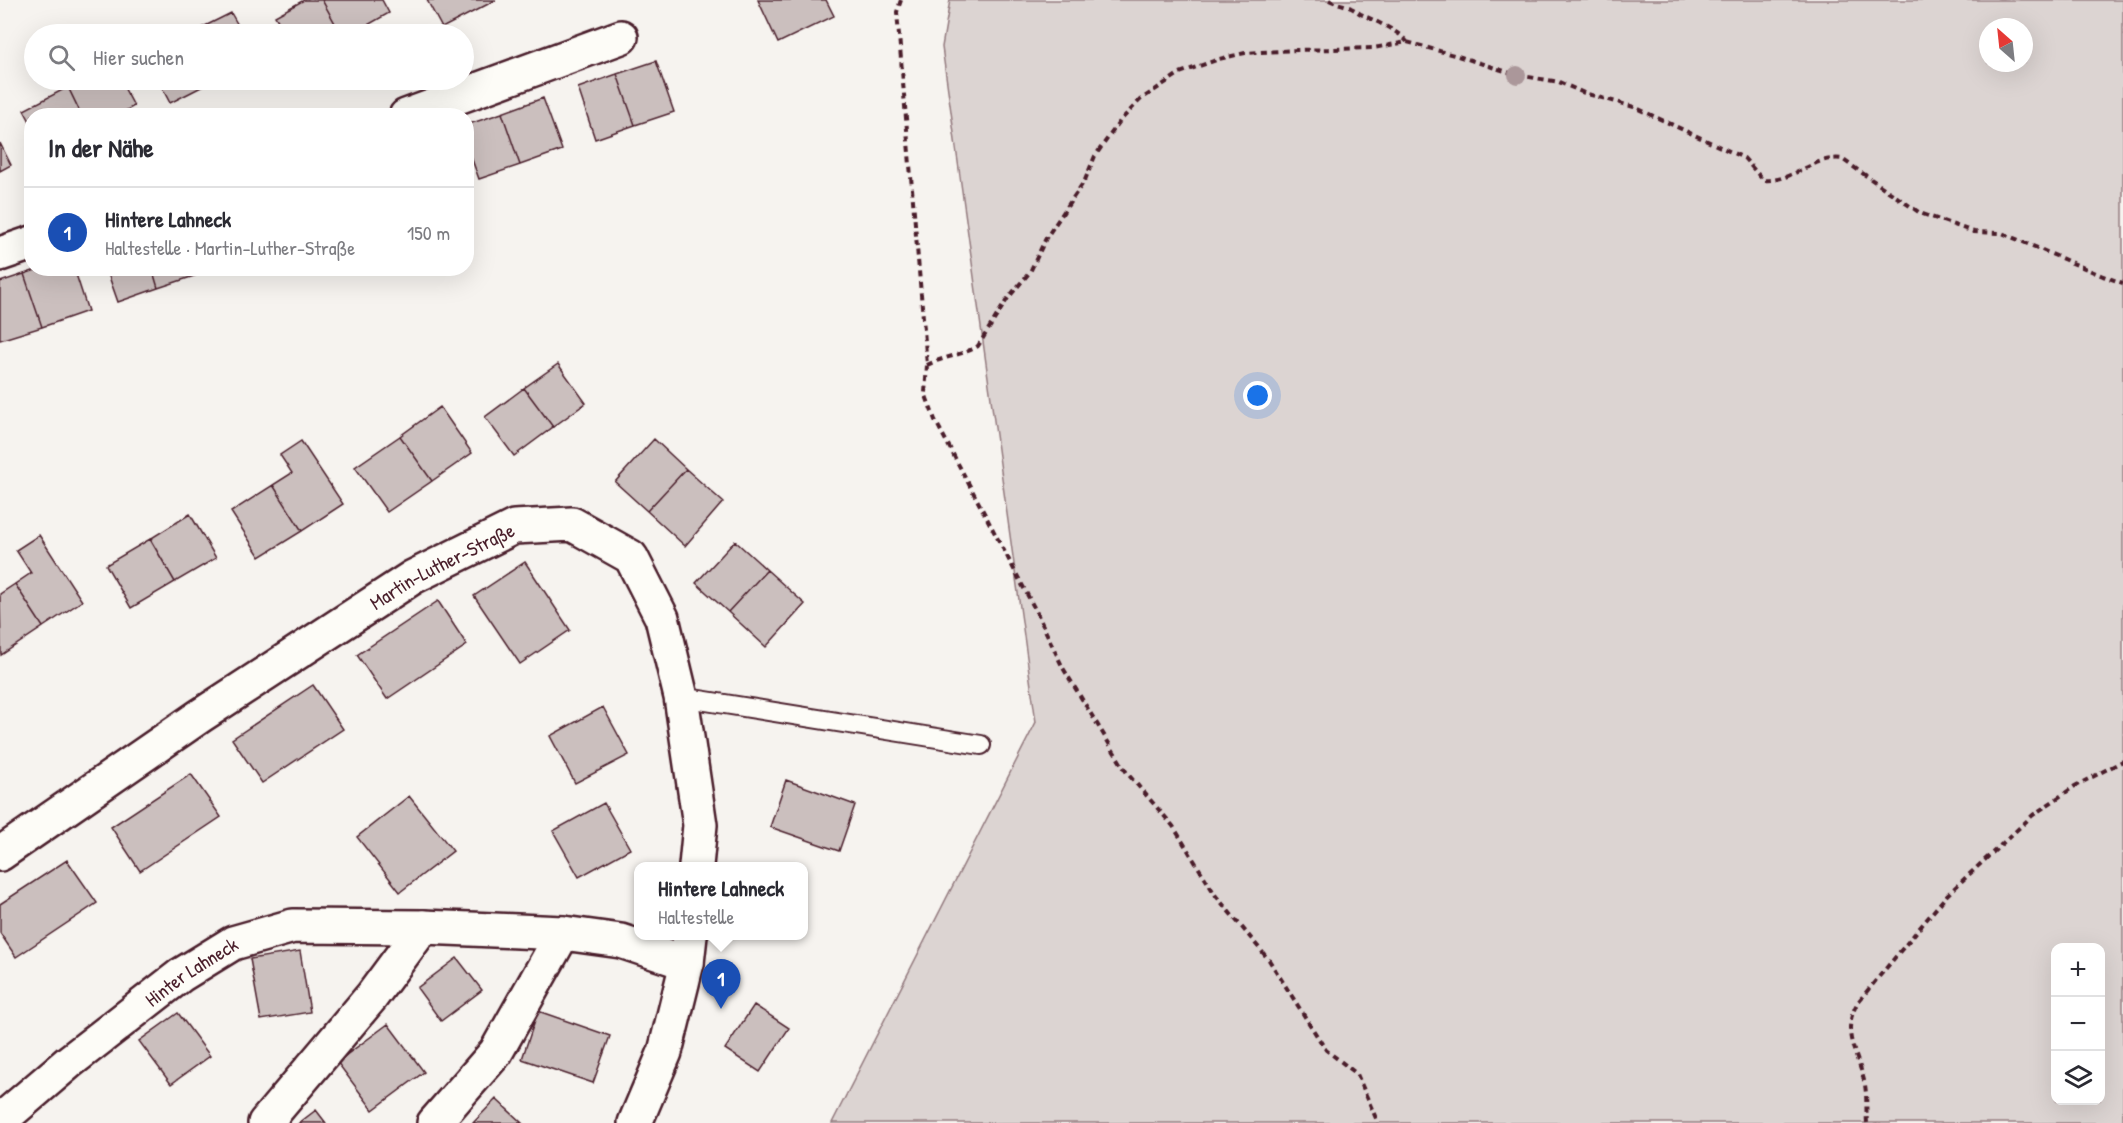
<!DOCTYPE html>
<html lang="de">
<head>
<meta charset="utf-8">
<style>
	:root { --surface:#fff; --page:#f7f7f7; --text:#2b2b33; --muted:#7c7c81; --line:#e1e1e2; --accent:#c8321e }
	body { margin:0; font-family:"Patrick Hand",sans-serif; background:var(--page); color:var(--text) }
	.controls { position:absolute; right:18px; bottom:18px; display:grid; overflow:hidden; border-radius:12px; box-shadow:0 6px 24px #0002 }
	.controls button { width:54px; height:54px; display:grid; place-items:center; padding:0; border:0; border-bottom:2px solid var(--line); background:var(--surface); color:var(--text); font:30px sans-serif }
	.compass { position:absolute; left:1979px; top:18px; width:54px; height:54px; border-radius:50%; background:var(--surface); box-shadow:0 6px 24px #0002; rotate:333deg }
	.you { position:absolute; left:1258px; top:396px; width:21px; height:21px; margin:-15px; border:4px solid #fff; border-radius:50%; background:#1a73e8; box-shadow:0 0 0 9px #1a73e833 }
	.badge { display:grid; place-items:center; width:39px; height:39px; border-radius:50%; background:var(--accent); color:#fff; font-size:20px; font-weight:700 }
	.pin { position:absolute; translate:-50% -50px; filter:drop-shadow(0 2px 3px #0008) }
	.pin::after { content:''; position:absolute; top:32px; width:21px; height:18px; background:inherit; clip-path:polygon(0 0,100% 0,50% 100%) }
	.popup { position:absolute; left:634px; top:862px; width:174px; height:78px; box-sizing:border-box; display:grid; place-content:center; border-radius:12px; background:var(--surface); filter:drop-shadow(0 2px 4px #0005); font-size:20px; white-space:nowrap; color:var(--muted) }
	.popup b { font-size:22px; color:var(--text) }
	.popup::after { content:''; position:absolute; left:50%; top:100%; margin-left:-12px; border:12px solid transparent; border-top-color:var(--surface) }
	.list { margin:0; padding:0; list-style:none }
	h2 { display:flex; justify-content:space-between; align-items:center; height:78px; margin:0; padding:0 24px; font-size:26px }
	h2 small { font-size:20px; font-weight:400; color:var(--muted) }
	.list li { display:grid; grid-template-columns:39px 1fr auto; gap:18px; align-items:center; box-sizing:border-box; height:90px; padding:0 24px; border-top:2px solid var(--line) }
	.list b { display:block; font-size:22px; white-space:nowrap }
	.list p { margin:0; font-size:20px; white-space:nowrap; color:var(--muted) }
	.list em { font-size:20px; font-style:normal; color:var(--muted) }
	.icon { flex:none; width:33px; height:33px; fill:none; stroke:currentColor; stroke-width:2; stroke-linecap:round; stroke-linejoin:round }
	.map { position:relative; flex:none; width:2123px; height:1123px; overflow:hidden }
	.search { position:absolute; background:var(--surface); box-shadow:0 6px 24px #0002; left:24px; top:24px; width:450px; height:66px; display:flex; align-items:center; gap:15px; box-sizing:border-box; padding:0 21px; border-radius:33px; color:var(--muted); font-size:22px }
	.panel { position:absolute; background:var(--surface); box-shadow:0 6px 24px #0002; left:24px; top:108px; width:450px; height:168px; border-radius:24px }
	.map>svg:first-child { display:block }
	.green { fill:#dcd4d2; stroke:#937a7e; stroke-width:1.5; fill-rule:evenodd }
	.building { fill:#cbbfbe; stroke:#4a1f2b; stroke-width:1.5 }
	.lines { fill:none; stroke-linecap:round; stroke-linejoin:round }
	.service-casing { stroke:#4a1f2b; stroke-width:22 }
	.minor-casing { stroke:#4a1f2b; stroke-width:38 }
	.path { stroke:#4a1f2b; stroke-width:4; stroke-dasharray:6 4.5; stroke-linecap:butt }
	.service { stroke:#fdfcf7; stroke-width:18 }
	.minor { stroke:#fdfcf7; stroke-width:33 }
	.tree { fill:#ab979a }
	.labels { text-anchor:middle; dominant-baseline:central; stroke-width:4.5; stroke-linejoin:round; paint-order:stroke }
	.street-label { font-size:20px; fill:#4a1f2b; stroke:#fdfcf7 }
</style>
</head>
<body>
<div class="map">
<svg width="2123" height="1123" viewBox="0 0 2123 1123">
	<rect width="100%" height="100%" fill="#f6f3ef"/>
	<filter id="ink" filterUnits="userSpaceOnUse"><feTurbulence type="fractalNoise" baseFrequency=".0167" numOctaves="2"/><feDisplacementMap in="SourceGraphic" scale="12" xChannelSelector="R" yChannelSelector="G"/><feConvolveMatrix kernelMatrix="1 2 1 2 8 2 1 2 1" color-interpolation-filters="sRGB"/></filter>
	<g filter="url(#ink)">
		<path class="green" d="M950 0H2123V1123H832L1036 722 942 47ZM1988 27H2024V63H1988ZM2056 948H2100V1100H2056Z"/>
		<path class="building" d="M304 0H322L341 34H286L275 16Z
			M322 0H382L389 13 352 34H341Z
			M427 0H496L442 28Z
			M758 0H826L834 16 778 43Z
			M231 13 243 34H189Z
			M656 61 674 112 635 125 617 74Z
			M617 74 635 125 595 139 578 88Z
			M82 80H120L134 106 117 116H82L68 87Z
			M158 80H212L213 81 170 103Z
			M68 87 82 116H32V125L24 110Z
			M543 98 562 150 520 165 502 113Z
			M502 113 520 165 479 179 466 143V125Z
			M0 143 11 165 0 171Z
			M42 268H74L88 311 42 327 24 274Z
			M106 268H152L158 288 118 302Z
			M152 268H205L206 272 158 288Z
			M24 274 42 327 0 340V282Z
			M558 364 586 403 553 427 524 388Z
			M524 388 553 427 514 456 485 417Z
			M440 407 472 453 432 481 400 436Z
			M400 436 432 481 387 512 355 467Z
			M654 439 686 469 647 511 615 482Z
			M301 441 343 504 302 531 273 485 292 473 280 455Z
			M686 469 723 502 685 546 647 511Z
			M273 485 302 531 260 557 231 512Z
			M190 514 216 558 175 582 150 539Z
			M39 535 82 601 43 627 15 584 31 573 16 550Z
			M150 539 175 582 131 608 106 565Z
			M735 541 767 570 728 612 696 583Z
			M525 562 570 630 520 664 474 596Z
			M767 570 805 604 766 647 728 612Z
			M15 584 43 627 1 655 0 594Z
			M438 601 467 645 387 699 357 655Z
			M313 685 343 729 262 783 232 739Z
			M603 707 629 755 575 783 550 736Z
			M191 774 221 817 140 871 111 827Z
			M786 780 855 805 839 851 770 827Z
			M409 796 453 851 400 892 357 837Z
			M604 803 630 849 579 877 553 831Z
			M67 860 97 903 16 957 0 933V904Z
			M300 951 310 1012 261 1020 250 959Z
			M457 958 482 990 441 1021 417 988Z
			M754 1005 789 1028 760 1072 725 1049Z
			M538 1011 610 1036 593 1083 522 1059Z
			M178 1013 210 1056 171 1084 139 1041Z
			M388 1024 424 1072 373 1110 337 1062Z
			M496 1099 522 1123H473Z
			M316 1110 326 1123H299Z"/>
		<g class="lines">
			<defs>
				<path id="service" d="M681 697 981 745"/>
				<g id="minor">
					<path d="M406 116 621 37"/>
					<path d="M0 254 32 243"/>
					<path id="s1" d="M0 854 200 716 413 577 514 527 572 524 631 557 662 618 681 697 700 825 696 866"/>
					<path id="s2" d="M0 1121 69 1062 181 975 233 943 293 926 423 927 563 933 621 941 687 963"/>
					<path d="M265 1123 372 996 423 927"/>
					<path d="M434 1123 496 1052 563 933"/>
					<path d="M635 1123 665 1052 687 963 690 936"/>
				</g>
			</defs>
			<use href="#service" class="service-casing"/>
			<use href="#minor" class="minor-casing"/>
			<path class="path" d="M901 0 897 12 927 365 925 393 935 420 1037 613 1063 668 1127 773 1173 826 1216 896 1269 960 1326 1050 1357 1074 1378 1123
				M1329 0C1337 4 1344 4 1351 8 1356 10 1359 14 1363 15 1375 21 1401 32 1407 42
				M927 365C943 357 966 354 978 346L1008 298 1030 272 1046 238 1085 180 1095 156 1120 121 1140 100 1180 73 1219 59 1245 53 1297 50 1373 48 1407 42 1461 57 1517 75 1559 82 1584 93 1634 107 1744 158 1763 180C1792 183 1814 155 1842 159L1920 213 1974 232 2002 233 2103 276 2123 283
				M1867 1123C1866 1111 1867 1097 1865 1085 1859 1054 1839 1034 1858 1002L1947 895 2033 815 2075 786 2123 761"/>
			<use href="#service" class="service"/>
			<use href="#minor" class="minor"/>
		</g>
		<circle class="tree" cx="1517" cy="75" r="9"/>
	</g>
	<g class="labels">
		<g class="street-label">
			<text stroke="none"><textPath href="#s1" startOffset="528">Martin-Luther-Straße</textPath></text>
			<text stroke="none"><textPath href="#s2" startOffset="243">Hinter Lahneck</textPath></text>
		</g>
	</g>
</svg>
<div class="controls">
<button>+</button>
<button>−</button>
<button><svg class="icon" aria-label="layers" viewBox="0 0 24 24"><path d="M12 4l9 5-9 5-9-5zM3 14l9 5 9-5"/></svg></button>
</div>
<svg class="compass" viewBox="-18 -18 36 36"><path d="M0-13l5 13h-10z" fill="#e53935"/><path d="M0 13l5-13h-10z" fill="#7c7c81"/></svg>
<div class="you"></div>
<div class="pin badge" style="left:721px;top:1009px;background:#1a4fb4">1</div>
<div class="popup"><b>Hintere Lahneck</b>Haltestelle</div>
<div class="search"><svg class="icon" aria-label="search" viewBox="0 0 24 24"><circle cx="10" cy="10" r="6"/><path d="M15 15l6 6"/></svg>Hier suchen</div>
<section class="panel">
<h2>In der Nähe<small></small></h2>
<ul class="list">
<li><span class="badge" style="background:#1a4fb4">1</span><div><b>Hintere Lahneck</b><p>Haltestelle · Martin-Luther-Straße</p></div><em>150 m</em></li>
</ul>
</section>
</div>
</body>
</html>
